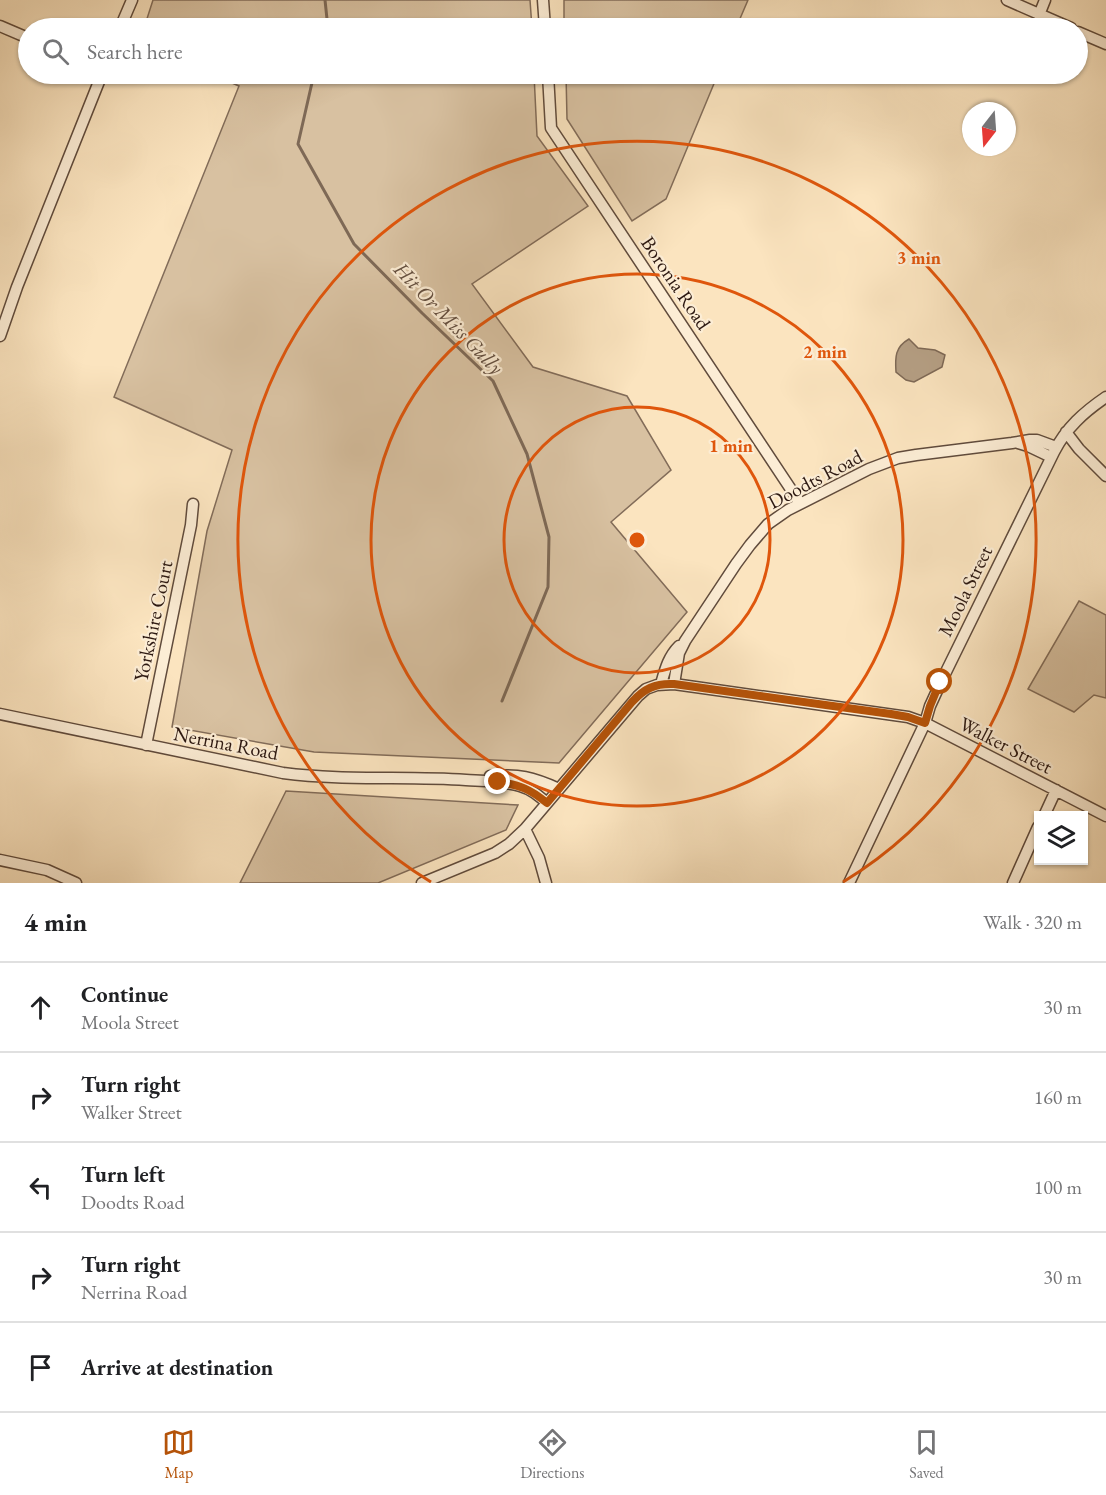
<!DOCTYPE html>
<html lang="en">
<head>
<meta charset="utf-8">
<style>
	:root { --surface:#fff; --page:#f2f2f2; --text:#202124; --muted:#757577; --line:#e0e0e0; --accent:#b45309 }
	body { margin:0; font-family:"EB Garamond",serif; background:var(--page); color:var(--text) }
	.controls { position:absolute; right:18px; bottom:18px; display:grid; overflow:hidden; border-radius:0px; box-shadow:0 2px 4px #0004 }
	.controls button { width:54px; height:54px; display:grid; place-items:center; padding:0; border:0; border-bottom:2px solid var(--line); background:var(--surface); color:var(--text); font:30px sans-serif }
	.compass { position:absolute; left:962px; top:102px; width:54px; height:54px; border-radius:50%; background:var(--surface); box-shadow:0 2px 4px #0004; rotate:197deg }
	.stop { position:absolute; width:18px; height:18px; margin:-14px; border:4px solid #b45309; border-radius:50%; background:#fff }
	.stop.end { background:#b45309; border-color:#fff; box-shadow:0 2px 6px #0008 }
	.list { margin:0; padding:0; list-style:none }
	h2 { display:flex; justify-content:space-between; align-items:center; height:78px; margin:0; padding:0 24px; font-size:26px }
	h2 small { font-size:20px; font-weight:400; color:var(--muted) }
	.list li { display:grid; grid-template-columns:39px 1fr auto; gap:18px; align-items:center; box-sizing:border-box; height:90px; padding:0 24px; border-top:2px solid var(--line) }
	.list b { display:block; font-size:22px; white-space:nowrap }
	.list p { margin:0; font-size:20px; white-space:nowrap; color:var(--muted) }
	.list em { font-size:20px; font-style:normal; color:var(--muted) }
	.icon { flex:none; width:33px; height:33px; fill:none; stroke:currentColor; stroke-width:2; stroke-linecap:round; stroke-linejoin:round }
	.map { position:relative; flex:none; width:1106px; height:883px; overflow:hidden }
	.search { position:absolute; background:var(--surface); box-shadow:0 2px 4px #0004; left:18px; right:18px; top:18px; height:66px; display:flex; align-items:center; gap:15px; box-sizing:border-box; padding:0 21px; border-radius:33px; color:var(--muted); font-size:22px }
	.sheet { height:528px; background:var(--surface) }
	nav { display:flex; justify-content:space-around; align-items:center; box-sizing:border-box; height:84px; border-top:2px solid var(--line); background:var(--surface); font-size:16px; color:var(--muted) }
	nav a { display:grid; justify-items:center; gap:3px }
	nav .on { color:var(--accent) }
	.map>svg:first-child { display:block }
	.green { fill:#d8c1a1; stroke:#826c59; stroke-width:1.5 }
	.water { fill:#b59f84; stroke:#7e6956; stroke-width:1.5 }
	.lines { fill:none; stroke-linecap:round; stroke-linejoin:round }
	.stream { stroke:#7e6956; stroke-width:3 }
	.street-casing { stroke:#604b3c; stroke-width:13 }
	.street { stroke:#fcedd5; stroke-width:10 }
	.route { stroke:#b45309; stroke-width:8 }
	.ring { fill:none; stroke:#df560c; stroke-width:3 }
	.labels { text-anchor:middle; dominant-baseline:central; stroke-width:4.5; stroke-linejoin:round; paint-order:stroke }
	.street-label { font-size:20px; fill:#2c1811; stroke:#fcedd5 }
	.water-label { font-size:21px; font-style:italic; fill:#634e3f; stroke:#fcedd5 }
	.centre { fill:#df560c; stroke:#fcedd5; stroke-width:3 }
	.ring-label { font-size:18px; text-anchor:middle; font-weight:bold; fill:#df560c; stroke:#fcedd5; stroke-width:4.5; stroke-linejoin:round; paint-order:stroke }
</style>
</head>
<body>
<div class="map">
<svg width="1106" height="883" viewBox="0 0 1106 883">
	<rect width="100%" height="100%" fill="#fbe4bf"/>
	<filter id="stains"><feTurbulence type="fractalNoise" baseFrequency=".00333" numOctaves="4"/><feColorMatrix values="0 0 0 0 .2 0 0 0 0 .09 0 0 0 0 .02 0 0 0 .5 -.17"/></filter>
	<radialGradient id="worn" r=".72"><stop offset=".6" stop-color="#630" stop-opacity="0"/><stop offset="1" stop-color="#630" stop-opacity=".3"/></radialGradient>
	<path class="green" d="M153 0H530L532 28H144Z
		M564 0H748L736 28H564Z
		M211 74H534L537 136 588 206 472 284 533 367 627 396 671 470 611 522 687 612 559 763 314 752 172 727 207 531 232 450 114 397 239 86Z
		M566 74H718L666 199 632 221 567 119Z
		M1079 601 1106 615V698L1094 695 1074 712 1028 689Z
		M286 791 518 805 506 830 378 883H240Z"/>
	<path class="water" d="M909 339 918 348 935 350 945 355 942 367 914 382 906 380 896 372C895 357 895 347 909 339Z"/>
	<g class="lines">
		<path class="stream" d="M325 28 327 19 325 0
			M314 74 298 144 354 244 422 313 493 381 527 454 549 537 548 587 502 701"/>
		<defs>
			<path id="street" d="M543 0 545 28
				M1007 0 1071 28
				M1039 15 1045 0
				M0 26 28 38
				M120 28 132 0
				M1078 32 1106 44
				M548 74 551 128 800 503
				M0 336 17 287 102 74
				M1066 432 1079 449 1106 476
				M1018 443 1028 446 1051 457
				M661 684C665 670 668 657 679 646
				M674 684 679 653 685 641 736 564 750 545 768 524 788 510 869 469 898 458 916 455 1012 443 1030 440H1037L1056 447
				M0 714 283 773C344 781 405 776 466 780 484 781 503 781 520 786 531 789 539 796 547 803
				M146 745 191 525 193 504
				M490 776C519 774 532 777 559 789
				M1044 816 1056 790
				M525 829 539 858 546 883
				M0 860 47 870 76 883
				M422 883 495 853 509 844 525 829 638 696 646 689 657 685 674 684 908 717 925 723 1106 816
				M849 883 925 723 930 706 941 682 1054 452C1066 428 1084 412 1106 397
				M1013 883 1038 827"/>
		</defs>
		<use href="#street" class="street-casing"/>
		<use href="#street" class="street"/>
	</g>
	<g class="lines">
		<path class="route" d="M498 782C520 785 530 789 547 803L632 702C644 689 655 683 674 684L891 714 908 717 925 723 930 706 940 682"/>
	</g>
	<g class="ring">
		<circle cx="637" cy="540" r="133"/>
		<circle cx="637" cy="540" r="266"/>
		<path d="M431 882A399 399 0 1 1 843 882"/>
	</g>
	<g class="labels">
		<g class="street-label">
			<text transform="translate(676 283) rotate(56)">Boronia Road</text>
			<text transform="translate(815 479) rotate(-28)">Doodts Road</text>
			<text transform="translate(965 591) rotate(-64)">Moola Street</text>
			<text transform="translate(153 621) rotate(-78)">Yorkshire Court</text>
			<text transform="translate(226 743) rotate(11)">Nerrina Road</text>
			<text transform="translate(1006 745) rotate(27)">Walker Street</text>
		</g>
		<g class="water-label">
			<text transform="translate(449 318) rotate(46)">Hit Or Miss Gully</text>
		</g>
	</g>
	<circle cx="637" cy="540" r="9" class="centre"/>
	<g class="ring-label">
		<text x="919" y="264">3 min</text>
		<text x="825" y="358">2 min</text>
		<text x="731" y="452">1 min</text>
	</g>
	<rect width="100%" height="100%" filter="url(#stains)"/>
	<rect width="100%" height="100%" fill="url(#worn)"/>
</svg>
<div class="controls">
<button><svg class="icon" aria-label="layers" viewBox="0 0 24 24"><path d="M12 4l9 5-9 5-9-5zM3 14l9 5 9-5"/></svg></button>
</div>
<svg class="compass" viewBox="-18 -18 36 36"><path d="M0-13l5 13h-10z" fill="#e53935"/><path d="M0 13l5-13h-10z" fill="#757577"/></svg>
<div class="stop" style="left:940px;top:682px"></div>
<div class="stop end" style="left:498px;top:782px"></div>
<div class="search"><svg class="icon" aria-label="search" viewBox="0 0 24 24"><circle cx="10" cy="10" r="6"/><path d="M15 15l6 6"/></svg>Search here</div>
</div>
<section class="sheet">
<h2>4 min<small>Walk · 320 m</small></h2>
<ul class="list">
<li><svg class="icon" aria-label="ahead" viewBox="0 0 24 24"><path d="M12 20V5M6 11l6-6 6 6"/></svg><div><b>Continue</b><p>Moola Street</p></div><em>30 m</em></li>
<li><svg class="icon" aria-label="right" viewBox="0 0 24 24"><path d="M7 20v-9h11M14 6l5 5-5 5"/></svg><div><b>Turn right</b><p>Walker Street</p></div><em>160 m</em></li>
<li><svg class="icon" aria-label="left" viewBox="0 0 24 24"><path d="M17 20v-9H6M10 6l-5 5 5 5"/></svg><div><b>Turn left</b><p>Doodts Road</p></div><em>100 m</em></li>
<li><svg class="icon" aria-label="right" viewBox="0 0 24 24"><path d="M7 20v-9h11M14 6l5 5-5 5"/></svg><div><b>Turn right</b><p>Nerrina Road</p></div><em>30 m</em></li>
<li><svg class="icon" aria-label="arrive" viewBox="0 0 24 24"><path d="M6 21V4h12l-3 4 3 4H6"/></svg><div><b>Arrive at destination</b></div></li>
</ul>
</section>
<nav>
<a class="on"><svg class="icon" aria-label="map" viewBox="0 0 24 24"><path d="M3 6l6-2 6 2 6-2v14l-6 2-6-2-6 2zM9 4v14M15 6v14"/></svg>Map</a>
<a><svg class="icon" aria-label="directions" viewBox="0 0 24 24"><path d="M12 3l9 9-9 9-9-9zM9 14v-3h6M13 9l2 2-2 2"/></svg>Directions</a>
<a><svg class="icon" aria-label="saved" viewBox="0 0 24 24"><path d="M7 4h10v16l-5-4-5 4z"/></svg>Saved</a>
</nav>
</body>
</html>
